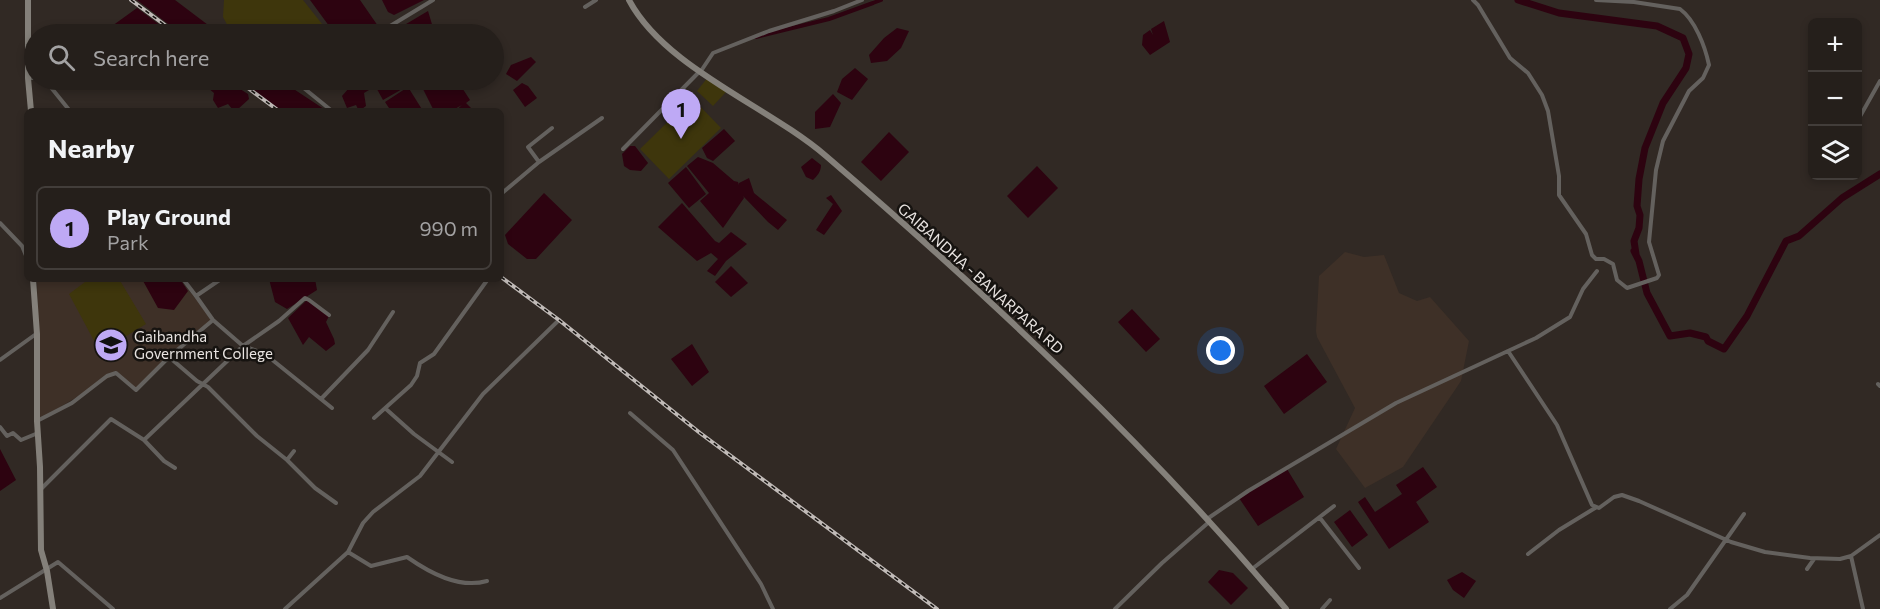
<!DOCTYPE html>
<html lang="en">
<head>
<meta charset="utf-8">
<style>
	:root { --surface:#251f1b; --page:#312c28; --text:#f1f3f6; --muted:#a3a2a3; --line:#423d3a; --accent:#bea9f5 }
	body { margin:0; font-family:Commissioner,sans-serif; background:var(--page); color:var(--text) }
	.controls { position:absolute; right:18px; top:18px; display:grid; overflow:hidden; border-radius:9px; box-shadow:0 3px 9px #0003 }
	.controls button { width:54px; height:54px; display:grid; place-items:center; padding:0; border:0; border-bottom:2px solid var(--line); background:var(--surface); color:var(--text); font:30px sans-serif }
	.you { position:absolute; left:1221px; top:351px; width:21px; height:21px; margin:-15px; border:4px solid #fff; border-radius:50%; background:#1a73e8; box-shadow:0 0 0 9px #1a73e833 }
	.badge { display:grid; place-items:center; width:39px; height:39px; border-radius:50%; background:var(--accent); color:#111; font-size:20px; font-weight:700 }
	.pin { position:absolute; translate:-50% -50px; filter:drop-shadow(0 2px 3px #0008) }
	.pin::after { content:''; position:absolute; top:32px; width:21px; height:18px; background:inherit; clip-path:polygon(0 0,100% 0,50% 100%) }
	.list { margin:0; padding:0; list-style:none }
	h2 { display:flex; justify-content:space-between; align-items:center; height:78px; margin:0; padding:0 24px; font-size:26px }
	h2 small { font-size:20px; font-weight:400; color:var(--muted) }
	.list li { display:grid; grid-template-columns:39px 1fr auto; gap:18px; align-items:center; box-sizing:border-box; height:84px; margin:0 12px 12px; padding:0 12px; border:2px solid var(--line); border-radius:9px }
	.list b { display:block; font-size:22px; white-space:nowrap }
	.list p { margin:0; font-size:20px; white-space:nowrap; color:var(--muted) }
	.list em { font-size:20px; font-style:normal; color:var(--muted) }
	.icon { flex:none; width:33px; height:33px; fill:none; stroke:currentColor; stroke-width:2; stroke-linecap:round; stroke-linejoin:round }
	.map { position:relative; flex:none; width:1880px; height:609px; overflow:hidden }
	.search { position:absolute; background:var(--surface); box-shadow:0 3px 9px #0003; left:24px; top:24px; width:480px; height:66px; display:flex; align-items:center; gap:15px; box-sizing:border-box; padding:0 21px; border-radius:33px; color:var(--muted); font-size:22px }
	.panel { position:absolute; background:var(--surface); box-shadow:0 3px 9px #0003; left:24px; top:108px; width:480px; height:174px; border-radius:9px }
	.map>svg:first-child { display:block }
	.built { fill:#3e3027 }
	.green { fill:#3e360c }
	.water { fill:#2d0310 }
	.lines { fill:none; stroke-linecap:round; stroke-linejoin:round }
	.canal { stroke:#2d0310; stroke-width:4 }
	.river { stroke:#2d0310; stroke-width:7 }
	.minor { stroke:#64615e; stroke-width:4 }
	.secondary { stroke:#84807a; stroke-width:6 }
	.rail-casing { stroke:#c0bab7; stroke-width:4 }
	.rail { stroke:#161310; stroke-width:1.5; stroke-dasharray:4.5; stroke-linecap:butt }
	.labels { text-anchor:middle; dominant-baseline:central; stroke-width:5; stroke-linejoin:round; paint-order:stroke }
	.street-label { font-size:15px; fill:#e9e4e1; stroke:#161310 }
	.poi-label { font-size:15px; fill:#e9e4e1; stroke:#161310; text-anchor:start }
</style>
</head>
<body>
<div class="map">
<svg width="1880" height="609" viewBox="0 0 1880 609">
	<rect width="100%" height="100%" fill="#312924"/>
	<path class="built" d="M1345 252 1364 257 1384 255 1399 293 1417 301 1430 297 1469 341 1461 381 1403 467 1365 488 1336 449 1355 408 1317 337 1316 331 1319 276Z
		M37 279H180L213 321 169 355 136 390 117 373 40 419Z"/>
	<path class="green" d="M224 0H303L330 34H232L223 17Z
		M708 77 726 92 713 106 697 91Z
		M692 98 721 128 669 179 640 149Z
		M89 279H119L146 324 100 352 69 294Z"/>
	<path class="water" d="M137 0H175L220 34H181Z
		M310 0H360L378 26 366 34H335Z
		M382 0H424L394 15 388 12Z
		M137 8 172 34H120L112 26Z
		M428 11 434 31 429 34H399L396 30Z
		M1164 21 1170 42 1150 55 1142 45 1143 35 1150 30 1153 35 1151 29Z
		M897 28 909 31 901 48 887 61 871 63 869 55 884 38Z
		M531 57 536 62 517 81 506 74 511 65Z
		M855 68 868 79 852 100 837 92 842 79Z
		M205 80H226L248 94 249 99 237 110H233L228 104 218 108 213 100 214 93 202 83Z
		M246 80H280L327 111H282L243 83Z
		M356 80H361L369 90 364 93 366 106 359 111 356 105 347 108 342 96Z
		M372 80H398L404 88 383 100Z
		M424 80H457L470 100 466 103 474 111H455L462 105 451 111H434L420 83Z
		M522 83 528 86 537 98 525 107 513 90Z
		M408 87 423 111H391L385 102Z
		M833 94 841 103 830 127 815 129V112Z
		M724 129 735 141 713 161 707 158 702 148Z
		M889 132 909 152 881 181 861 162Z
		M630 146H635L648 163 641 171 630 170 624 166 622 154Z
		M698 157 713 163 734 181 738 182 739 185V183L749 178 754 193 787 220 778 230 768 222 743 196 744 198 723 228 700 201 709 193 687 166Z
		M812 158 821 165C821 172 817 176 813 180L806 177 801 167Z
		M1037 166 1058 188 1028 218 1007 196Z
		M686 167 706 194 689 208 668 183Z
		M544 193 572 220 536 259H527L508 244 505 235Z
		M831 195 842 211 824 235 816 230 833 204 826 198Z
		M682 203 715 241 719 243 731 232 747 244 726 261 715 276 707 271 718 259 711 253 697 261 658 227Z
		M731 266 748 283 731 297 715 282Z
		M142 279H180L188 291 174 310 158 308Z
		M269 279H315L317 290 287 309 275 302Z
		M308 299 329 316 326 322 334 339 335 344 326 351 309 337 303 345 288 318Z
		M1132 309 1160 339 1146 352 1118 322Z
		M692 344 709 372 692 386 671 359Z
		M1307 354 1327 382 1284 414 1264 386Z
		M0 449 16 480 0 491Z
		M1423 467 1437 487 1416 502 1429 522 1389 549 1358 502 1365 497 1375 512 1402 494 1396 485Z
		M1287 469 1304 497 1258 526 1239 498Z
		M1350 510 1368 535 1352 547 1334 522Z
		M1219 570 1233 573 1248 588 1231 605 1208 582Z
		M1462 572 1476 581 1464 598 1453 590 1447 580Z"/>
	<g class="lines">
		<path class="canal" d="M873 3 881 0
			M756 37 829 19 873 3"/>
		<path class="river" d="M1518 0 1559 13 1657 26 1683 38 1689 54 1686 68 1663 103 1645 148 1639 179 1637 206 1640 215 1639 228 1634 241 1636 254 1634 251 1639 261 1647 293 1670 336 1690 333 1706 337 1708 341 1724 349 1747 316 1786 241 1799 236 1842 198 1880 174"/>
		<path class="minor" d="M1473 0 1478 5 1510 58 1528 73 1542 95 1548 111 1559 176V195L1586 234 1592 255 1596 259H1604L1613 264 1617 280 1627 288 1657 278 1659 275 1649 242 1656 170 1663 141 1689 91 1703 78 1709 65C1705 46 1695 20 1680 9L1634 2 1596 0
			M585 7 596 0
			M377 34 433 0
			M701 71 713 53 769 31 834 11 862 0
			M28 78H34
			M45 80 70 111
			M308 80 300 85 332 111
			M1858 120 1880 81
			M623 149 700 71
			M539 162 528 147 552 128
			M501 194 539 162 602 118
			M0 223 22 246 27 258
			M183 279 196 296
			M221 279 196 296 213 320 243 346 279 321 305 298 309 300 329 315
			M986 298 991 293
			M1508 351 1557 425 1592 505 1599 508 1614 497 1622 495 1639 501 1731 542 1765 552 1810 558 1840 559 1851 556 1880 535
			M169 357 197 381 208 387 257 436 287 460 315 488 336 503
			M0 360 36 334
			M1878 384 1880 386
			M321 399 368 350 393 312
			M386 409 414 434 452 462
			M630 413 673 450 761 584 773 609
			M374 418 411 385 417 376 420 363 434 354 488 279
			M37 421 72 403 107 376 116 373 136 390 169 357 213 320
			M0 427 7 436 13 433 21 440 38 433
			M144 440 243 346 265 354 332 408
			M287 460 294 451
			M40 490 111 419 144 440 164 461 175 468
			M1320 518 1359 568
			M1207 519 1248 491 1396 403 1536 338 1570 317 1583 289 1597 271
			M348 552 371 566 407 557C430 573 459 589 487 581
			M1528 554 1559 530 1595 508
			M1851 556 1863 609
			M1252 569 1334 506
			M1807 569 1814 559
			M0 598 58 562 113 609
			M285 609 348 552 363 523 373 512 420 476 483 394 559 320
			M1115 609 1162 563 1209 522
			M1322 609 1330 600
			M1670 609 1687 595 1744 514"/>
		<path class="secondary" d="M28 0V78L31 111
			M629 0C665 68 768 106 826 156 989 296 1147 444 1286 609
			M33 279 37 334V421L40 467 41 550 47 571 53 609"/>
		<defs>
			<path id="rail" d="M131 0 177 34
				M237 80 279 111
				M501 277 559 320 700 433 937 609"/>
		</defs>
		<use href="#rail" class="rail-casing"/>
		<use href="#rail" class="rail"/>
	</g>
	<defs>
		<symbol id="university-disc" viewBox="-11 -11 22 22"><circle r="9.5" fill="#bea9f5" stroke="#161310"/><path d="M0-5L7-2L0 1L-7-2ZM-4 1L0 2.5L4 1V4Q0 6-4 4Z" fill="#111"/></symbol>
	</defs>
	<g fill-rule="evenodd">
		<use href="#university-disc" x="92" y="326" width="38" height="38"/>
	</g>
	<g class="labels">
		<g class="street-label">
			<text transform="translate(981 278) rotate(42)">GAIBANDHA - BANARPARA RD</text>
		</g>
		<g class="poi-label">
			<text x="134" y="336">Gaibandha<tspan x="134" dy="17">Government College</tspan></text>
		</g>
	</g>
</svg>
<div class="controls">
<button>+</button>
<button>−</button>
<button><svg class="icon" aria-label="layers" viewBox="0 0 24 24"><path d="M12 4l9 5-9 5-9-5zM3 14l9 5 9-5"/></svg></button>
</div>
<div class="you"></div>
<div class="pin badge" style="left:681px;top:139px">1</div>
<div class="search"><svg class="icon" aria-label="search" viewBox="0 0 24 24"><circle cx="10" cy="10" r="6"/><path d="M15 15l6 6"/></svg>Search here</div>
<section class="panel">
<h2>Nearby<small></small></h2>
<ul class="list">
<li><span class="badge">1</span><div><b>Play Ground</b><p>Park</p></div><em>990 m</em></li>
</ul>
</section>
</div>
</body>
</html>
